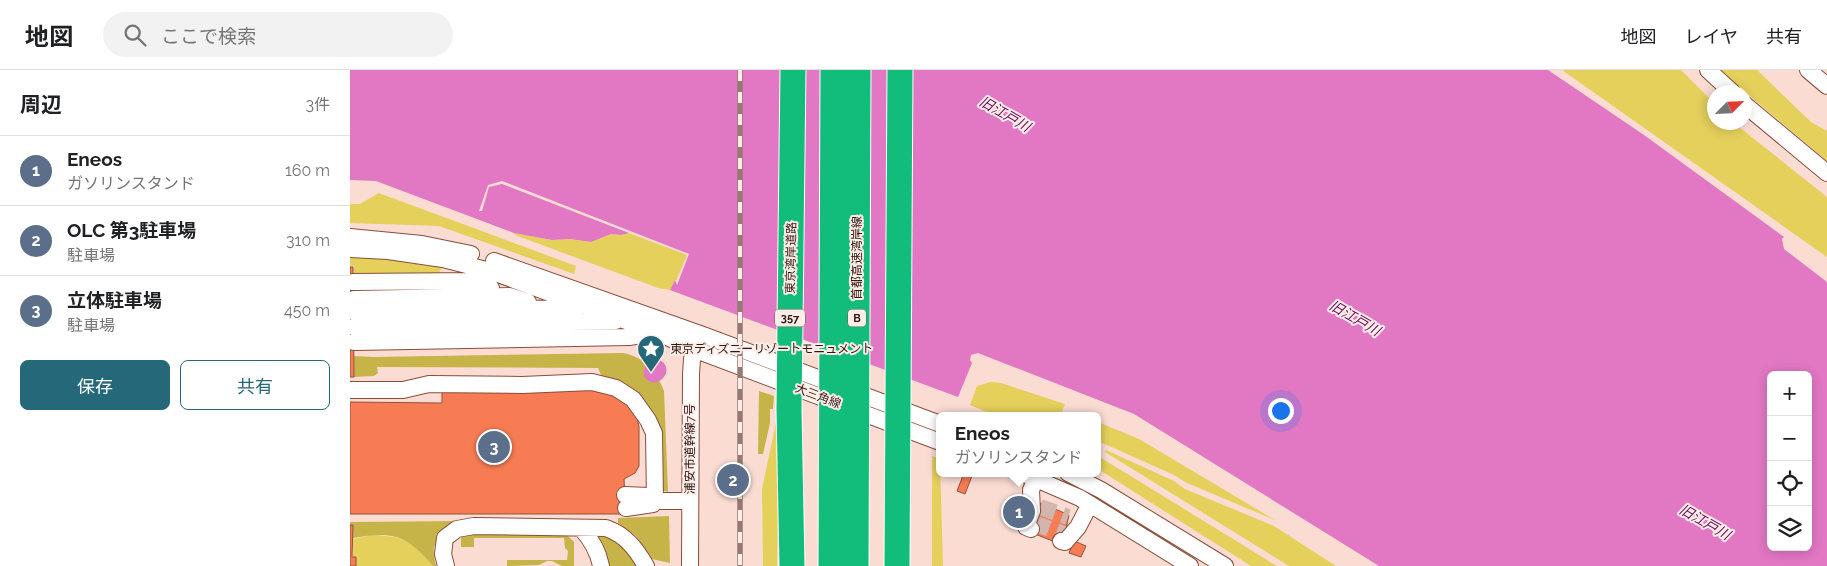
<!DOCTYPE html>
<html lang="ja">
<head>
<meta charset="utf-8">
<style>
	:root { --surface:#fff; --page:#f2f2f2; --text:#202124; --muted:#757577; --line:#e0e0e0; --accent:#25687a }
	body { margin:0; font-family:Raleway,"Noto Sans JP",sans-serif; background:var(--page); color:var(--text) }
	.controls { position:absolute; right:15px; bottom:15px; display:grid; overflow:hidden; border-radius:8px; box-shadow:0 2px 12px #0003 }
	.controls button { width:45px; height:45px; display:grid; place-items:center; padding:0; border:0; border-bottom:1px solid var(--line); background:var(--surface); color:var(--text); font:25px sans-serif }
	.compass { position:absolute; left:1357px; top:15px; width:45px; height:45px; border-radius:50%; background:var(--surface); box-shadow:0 2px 12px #0003; rotate:66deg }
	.you { position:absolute; left:930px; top:340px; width:18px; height:18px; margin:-12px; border:4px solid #fff; border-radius:50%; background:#1a73e8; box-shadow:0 0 0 8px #1a73e833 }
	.badge { display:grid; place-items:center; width:32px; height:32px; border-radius:50%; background:var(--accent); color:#fff; font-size:16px; font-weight:700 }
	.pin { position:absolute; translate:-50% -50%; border:2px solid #fff; box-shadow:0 1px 5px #0006 }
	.popup { position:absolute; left:586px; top:342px; width:165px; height:65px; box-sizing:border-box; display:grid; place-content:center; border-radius:8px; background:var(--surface); filter:drop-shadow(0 1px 4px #0005); font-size:16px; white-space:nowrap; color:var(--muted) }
	.popup b { font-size:19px; color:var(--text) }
	.popup::after { content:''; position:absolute; left:50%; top:100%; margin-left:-10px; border:10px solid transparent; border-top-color:var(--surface) }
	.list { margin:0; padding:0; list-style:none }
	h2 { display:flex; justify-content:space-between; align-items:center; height:65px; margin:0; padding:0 20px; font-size:21px }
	h2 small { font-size:16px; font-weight:400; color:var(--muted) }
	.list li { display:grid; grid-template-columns:32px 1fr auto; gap:15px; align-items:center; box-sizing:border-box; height:70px; padding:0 20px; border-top:1px solid var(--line) }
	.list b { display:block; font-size:19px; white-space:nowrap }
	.list p { margin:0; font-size:16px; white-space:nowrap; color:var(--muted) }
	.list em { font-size:16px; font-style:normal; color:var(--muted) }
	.actions { display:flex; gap:10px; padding:15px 20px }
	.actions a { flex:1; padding:11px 0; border:1px solid var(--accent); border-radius:8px; text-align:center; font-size:18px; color:var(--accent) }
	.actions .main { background:var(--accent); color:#fff }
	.icon { flex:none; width:28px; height:28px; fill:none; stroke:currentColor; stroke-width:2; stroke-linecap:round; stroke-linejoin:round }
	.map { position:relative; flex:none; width:1477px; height:496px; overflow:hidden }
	header { display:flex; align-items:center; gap:30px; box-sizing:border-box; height:70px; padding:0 25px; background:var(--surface); border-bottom:1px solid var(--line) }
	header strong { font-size:24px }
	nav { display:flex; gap:28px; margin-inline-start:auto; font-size:18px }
	.search { width:350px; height:45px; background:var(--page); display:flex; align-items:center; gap:12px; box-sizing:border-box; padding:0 18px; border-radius:28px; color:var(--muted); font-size:19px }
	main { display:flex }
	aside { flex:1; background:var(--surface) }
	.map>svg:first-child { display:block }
	.green { fill:#e5d05c }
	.forest { fill:#c7b449 }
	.water { fill:#e277c4; fill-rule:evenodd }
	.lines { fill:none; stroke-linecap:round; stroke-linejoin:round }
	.river { stroke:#e277c4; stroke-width:21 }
	.building { fill:#f77c53; stroke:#90523d }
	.minor-tunnel { stroke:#d2b5ac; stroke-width:16; stroke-dasharray:16 8; stroke-linecap:butt }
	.minor-casing { stroke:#8b4d39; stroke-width:18 }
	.minor { stroke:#fff; stroke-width:16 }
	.rail-casing { stroke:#967a72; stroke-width:5.5 }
	.rail { stroke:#fcede8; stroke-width:4; stroke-dasharray:11; stroke-linecap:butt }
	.highway-bridge-casing { stroke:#fff; stroke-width:27; stroke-linecap:butt }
	.highway-bridge { stroke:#12bc7a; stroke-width:25 }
	.labels { text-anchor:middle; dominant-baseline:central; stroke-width:4; stroke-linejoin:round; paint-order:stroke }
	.shield { fill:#fcede8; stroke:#6e5750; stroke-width:1 }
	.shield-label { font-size:11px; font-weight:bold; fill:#31170f }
	.street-label { font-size:12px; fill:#31170f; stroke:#fcede8 }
	.poi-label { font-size:12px; fill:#31170f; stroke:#fcede8; text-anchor:start }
	.water-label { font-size:14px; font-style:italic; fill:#6d0858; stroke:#fcede8 }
</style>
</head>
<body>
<header>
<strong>地図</strong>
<div class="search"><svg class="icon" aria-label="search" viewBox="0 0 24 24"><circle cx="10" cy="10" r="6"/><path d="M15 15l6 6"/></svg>ここで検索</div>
<nav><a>地図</a><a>レイヤ</a><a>共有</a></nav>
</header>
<main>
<aside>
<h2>周辺<small>3件</small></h2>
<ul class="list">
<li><span class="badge" style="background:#5c6f8a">1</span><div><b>Eneos</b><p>ガソリンスタンド</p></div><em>160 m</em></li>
<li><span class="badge" style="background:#5c6f8a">2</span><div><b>OLC 第3駐車場</b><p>駐車場</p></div><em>310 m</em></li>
<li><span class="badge" style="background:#5c6f8a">3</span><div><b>立体駐車場</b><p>駐車場</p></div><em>450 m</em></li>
</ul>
<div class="actions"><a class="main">保存</a><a>共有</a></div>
</aside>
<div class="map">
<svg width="1477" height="496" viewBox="0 0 1477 496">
	<rect width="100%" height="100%" fill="#fadcd3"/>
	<path class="green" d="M1212 0H1331L1364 33V52L1384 53 1477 127V187Z
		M1369 0H1407L1461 52 1477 61V91Z
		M29 123 226 196 224 204 89 156 0 153V134H10Z
		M164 163 202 170 220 169 241 172 261 164 271 165 279 163 337 185 326 211 325 210 320 220 308 218 165 165Z
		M0 186 26 187 93 196 88 204 4 210V196H0Z
		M641 312 651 313 715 334 710 346H646L620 335 627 316Z
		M427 348 429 381 427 496H413L412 419Z
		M748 352 789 369 925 450 837 413 824 405 748 371Z
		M756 380 824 411 835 419 924 456 986 496H939L755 382Z
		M582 386 590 389 593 496H582Z
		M748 386 927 496H901L748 399Z
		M22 465C55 466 62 472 83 496H6V487H3V469Z"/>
	<path class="forest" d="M273 283C294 287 306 300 314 321L318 422 312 420 309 362 257 308 251 305 248 298 27 297 28 303 24 306 4 307V286L23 287Z
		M409 321 424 326 423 339H420V353L413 384H408Z
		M319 446 320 493 302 489 286 466 268 453V448Z
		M114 451C93 465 78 467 86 496H83C56 465 44 461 3 468V455H0V452Z
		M120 462 215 463 224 472V496H212L202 491H197L189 495 157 496V490H217L218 481 215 478 214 468H124V477H111V467L119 466Z
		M250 464C266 469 281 479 286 496H258L248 468Z"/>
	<path class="water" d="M0 0H1198L1294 65 1434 167 1432 169 1434 179 1477 212V496H1029L784 344 628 283 621 285 620 290 622 293 608 327 320 220 325 210 327 215 339 184 152 111 138 115 129 141H132L139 117 152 114 279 163 271 165 261 164 241 172 220 169 202 170 164 163 26 111 0 110ZM1421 305H1458V477H1421Z"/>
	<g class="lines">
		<path class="river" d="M304 302 306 300"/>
	</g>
	<path class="building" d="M0 197H3L4 307H0Z
		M92 319 256 320 276 330 287 348 289 357V396L285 403 274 409 276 444H0V332L92 333Z
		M614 403 622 406 615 424 607 421Z
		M670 430 675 432 676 442 670 456 660 452Z
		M691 433 719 445 715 463 710 474 680 462Z
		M0 455H3L2 487H6V496H0Z
		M724 471 736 476 731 487 719 483Z"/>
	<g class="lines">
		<path class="minor-tunnel" d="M690 437 718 447
			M684 453 714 464"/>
		<defs>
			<path id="minor" d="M1358 0 1382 22
				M1458 0 1477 16
				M1394 34 1477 103
				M0 167 72 174 121 184
				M0 179 38 181 93 189 140 201 306 262 346 280 590 372
				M144 191 353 265 590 354
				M3 212 124 211 141 218
				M4 229 160 226 178 232
				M4 242 227 238
				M4 257 266 251
				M4 272 279 267 303 263
				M0 320H53L79 314 172 315 242 312 266 318 283 329 298 350 304 363 305 431
				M672 403 730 428 840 496
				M718 403 751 420 875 496
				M275 425 299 426 305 431
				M276 438 303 434 305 431H340
				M231 458C241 469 248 480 251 496
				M681 459 676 457 682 441 681 420 686 409
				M711 471 715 472 728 457 740 434
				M96 496 93 484 95 468 107 459 124 456 256 458C276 465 286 479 296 496
				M340 496 341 304 342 289 350 272"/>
		</defs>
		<use href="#minor" class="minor-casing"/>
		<use href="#minor" class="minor"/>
		<defs>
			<path id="rail" d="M390 0V496"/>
		</defs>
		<use href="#rail" class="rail-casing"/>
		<use href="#rail" class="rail"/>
		<defs>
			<path id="highway-bridge" d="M442 496 439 339 443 0
				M481 496 483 0
				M506 496 508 0
				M547 496 550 0"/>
		</defs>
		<use href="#highway-bridge" class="highway-bridge-casing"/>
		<use href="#highway-bridge" class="highway-bridge"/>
	</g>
	<defs>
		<symbol id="sight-pin" viewBox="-11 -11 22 30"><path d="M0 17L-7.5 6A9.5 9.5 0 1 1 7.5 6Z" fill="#25687a" stroke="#fcede8"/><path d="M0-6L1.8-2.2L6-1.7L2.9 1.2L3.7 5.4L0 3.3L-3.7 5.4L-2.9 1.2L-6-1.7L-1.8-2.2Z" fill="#fff"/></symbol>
	</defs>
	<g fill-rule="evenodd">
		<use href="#sight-pin" x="285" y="263" width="32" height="43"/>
	</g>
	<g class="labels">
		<g class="shield">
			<rect x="425" y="239.5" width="30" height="17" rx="4"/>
			<rect x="498" y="239.5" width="18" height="17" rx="4"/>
		</g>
		<g class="shield-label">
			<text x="440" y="248">357</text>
			<text x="507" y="248">B</text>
		</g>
		<g class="street-label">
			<text transform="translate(441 188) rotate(-89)">東京湾岸道路</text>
			<text transform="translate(507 188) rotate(-90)">首都高速湾岸線</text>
			<text transform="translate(468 326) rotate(21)">大三角線</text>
			<text transform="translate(340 379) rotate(-90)">浦安市道幹線7号</text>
		</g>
		<g class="poi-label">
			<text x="320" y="279">東京ディズニーリゾートモニュメント</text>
		</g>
		<g class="water-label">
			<text transform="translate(655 44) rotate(30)">旧江戸川</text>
			<text transform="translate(1005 248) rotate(30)">旧江戸川</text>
			<text transform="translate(1355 452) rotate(30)">旧江戸川</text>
		</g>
	</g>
</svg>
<div class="controls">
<button>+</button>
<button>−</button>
<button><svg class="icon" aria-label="locate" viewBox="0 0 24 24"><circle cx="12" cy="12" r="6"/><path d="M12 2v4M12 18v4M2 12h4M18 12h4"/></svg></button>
<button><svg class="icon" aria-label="layers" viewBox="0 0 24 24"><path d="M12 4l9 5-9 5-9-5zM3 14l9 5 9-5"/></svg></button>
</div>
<svg class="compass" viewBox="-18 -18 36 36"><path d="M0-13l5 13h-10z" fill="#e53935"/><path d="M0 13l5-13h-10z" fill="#757577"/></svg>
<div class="you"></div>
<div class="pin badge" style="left:669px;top:442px;background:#5c6f8a">1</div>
<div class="popup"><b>Eneos</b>ガソリンスタンド</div>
<div class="pin badge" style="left:383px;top:410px;background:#5c6f8a">2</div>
<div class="pin badge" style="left:144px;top:377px;background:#5c6f8a">3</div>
</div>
</main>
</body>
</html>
